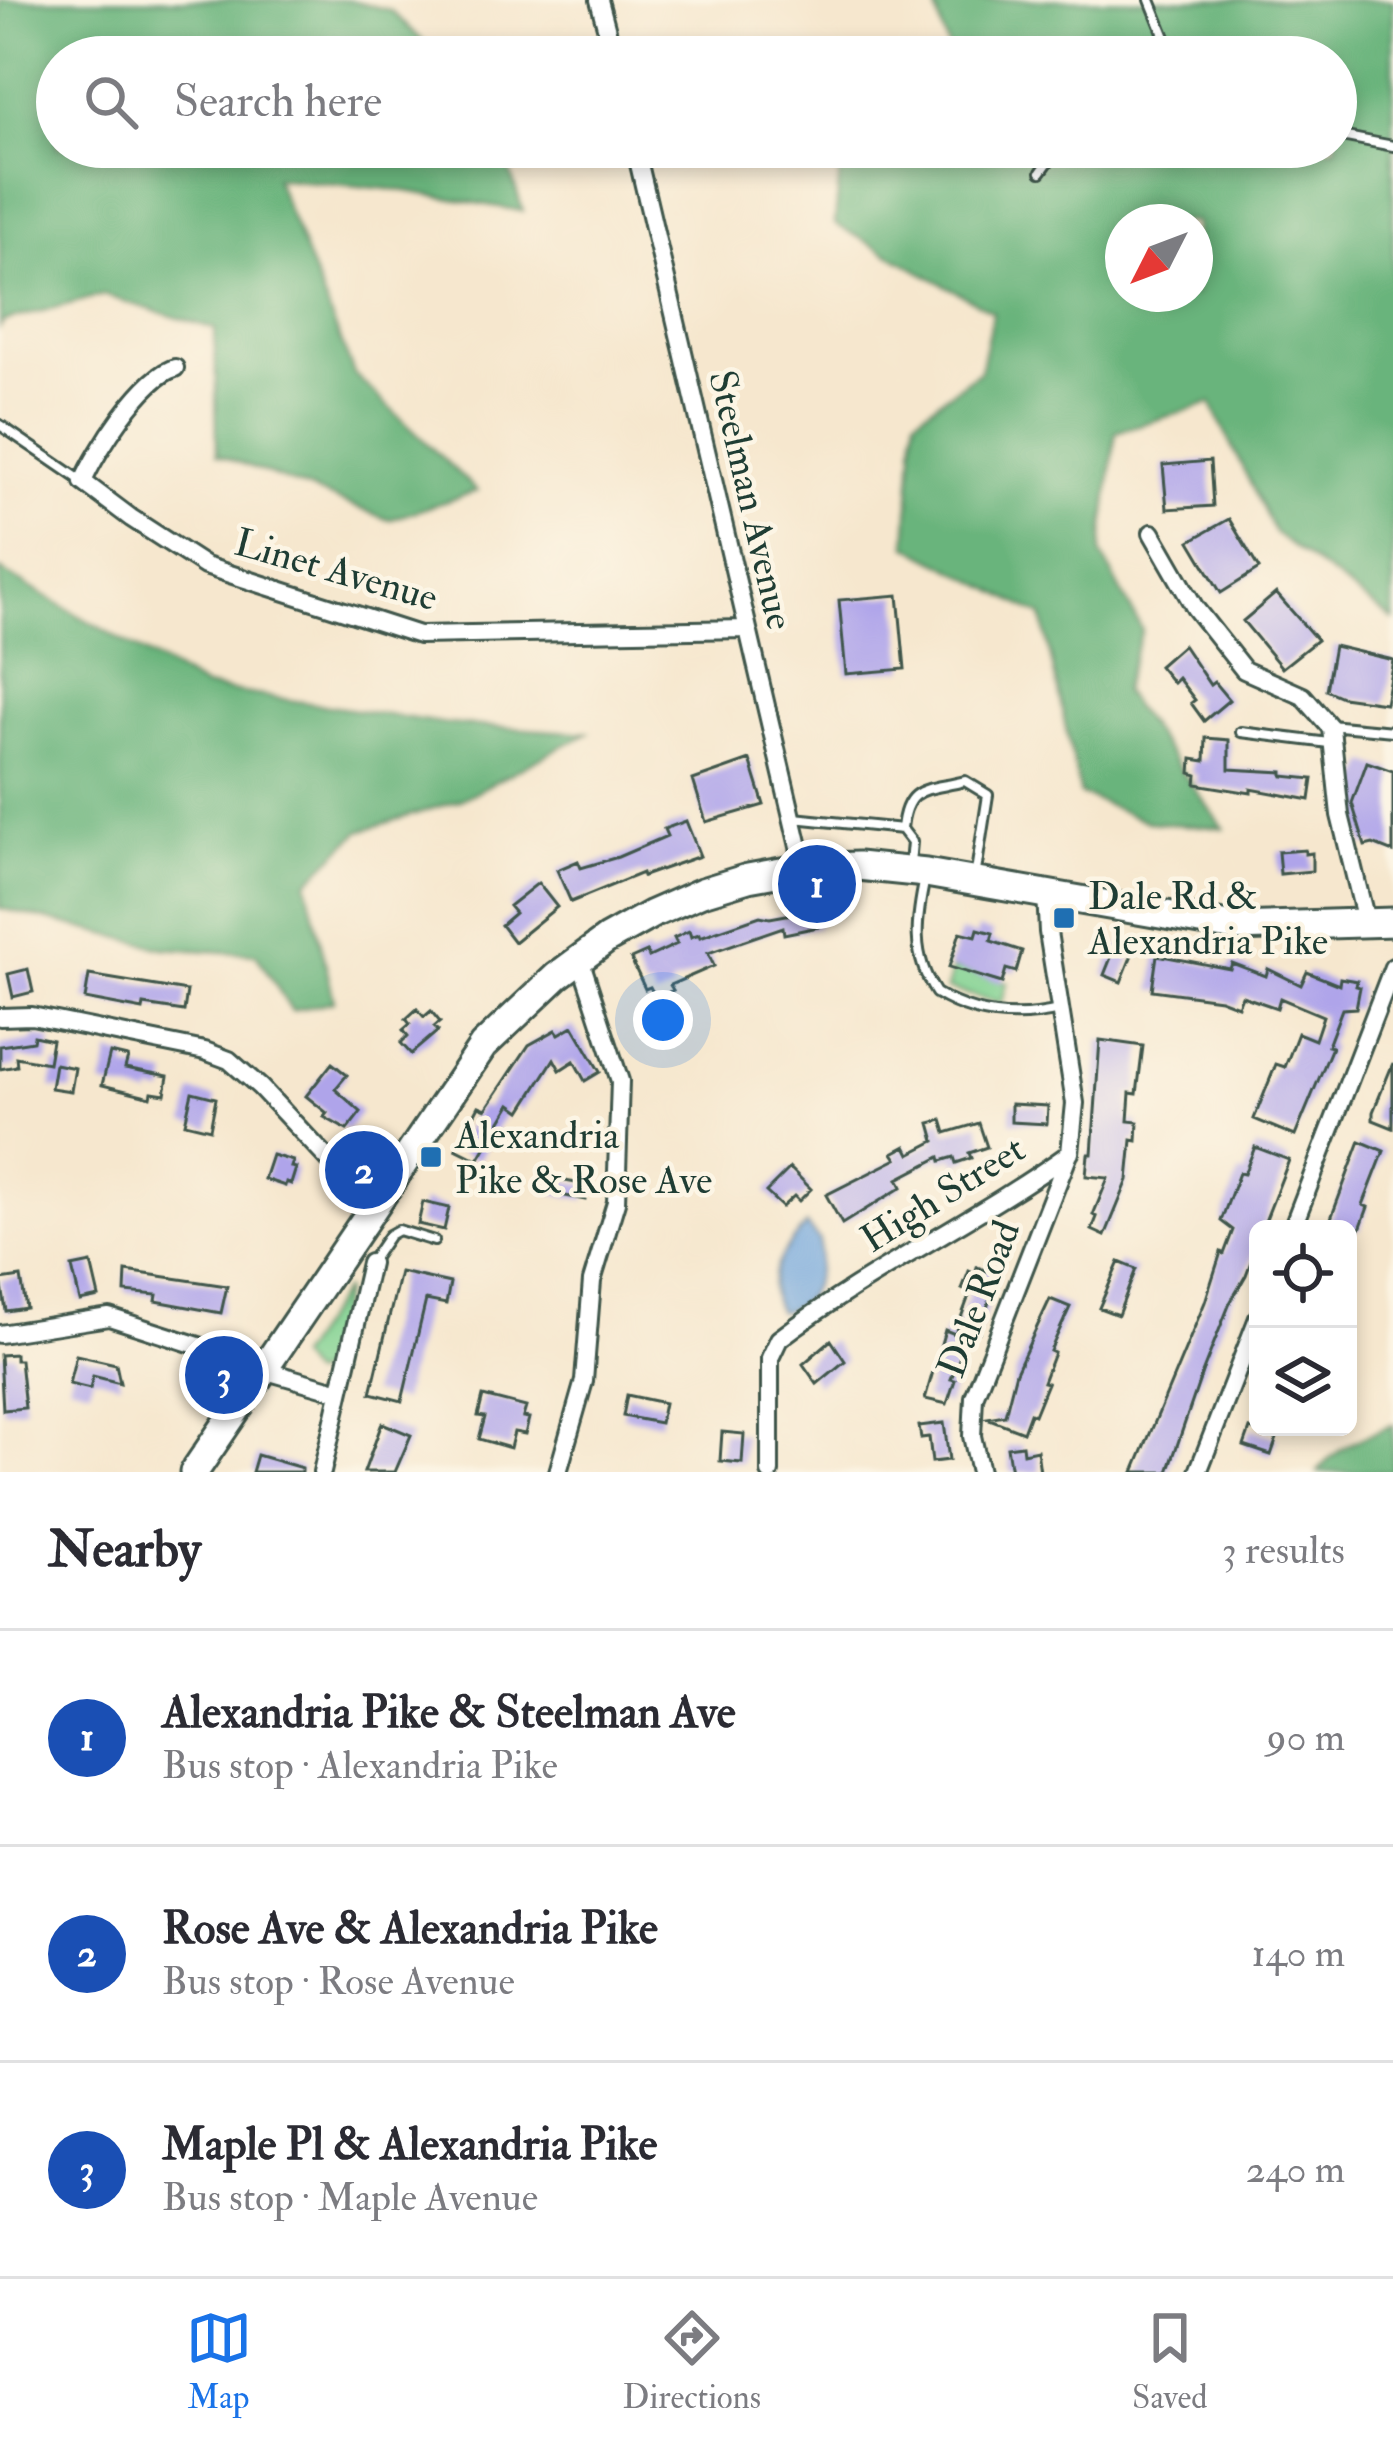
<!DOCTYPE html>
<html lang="en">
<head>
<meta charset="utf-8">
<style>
	:root { --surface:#fff; --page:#f2f2f3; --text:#2b2b33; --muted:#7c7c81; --line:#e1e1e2; --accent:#1a73e8 }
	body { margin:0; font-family:"IM FELL Double Pica",serif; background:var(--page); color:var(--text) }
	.controls { position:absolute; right:36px; bottom:36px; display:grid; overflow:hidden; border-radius:18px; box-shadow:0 6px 18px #0003 }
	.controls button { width:108px; height:108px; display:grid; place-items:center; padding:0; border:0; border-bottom:3px solid var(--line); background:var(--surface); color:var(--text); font:60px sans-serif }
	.compass { position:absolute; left:1105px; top:204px; width:108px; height:108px; border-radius:50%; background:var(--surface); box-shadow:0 6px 18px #0003; rotate:228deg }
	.you { position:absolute; left:663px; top:1020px; width:42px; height:42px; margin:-30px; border:9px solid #fff; border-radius:50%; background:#1a73e8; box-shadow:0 0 0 18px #1a73e833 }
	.badge { display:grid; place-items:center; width:78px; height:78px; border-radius:50%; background:var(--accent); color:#fff; font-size:39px; font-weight:700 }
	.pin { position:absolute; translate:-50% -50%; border:6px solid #fff; box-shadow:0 3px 12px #0006 }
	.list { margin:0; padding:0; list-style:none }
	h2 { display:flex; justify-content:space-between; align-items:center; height:156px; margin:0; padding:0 48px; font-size:51px }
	h2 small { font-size:39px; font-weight:400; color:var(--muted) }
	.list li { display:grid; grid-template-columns:78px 1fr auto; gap:36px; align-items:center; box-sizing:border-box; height:216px; padding:0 48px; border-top:3px solid var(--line) }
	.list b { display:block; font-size:45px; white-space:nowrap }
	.list p { margin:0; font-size:39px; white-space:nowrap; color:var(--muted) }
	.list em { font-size:39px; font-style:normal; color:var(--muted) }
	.icon { flex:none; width:66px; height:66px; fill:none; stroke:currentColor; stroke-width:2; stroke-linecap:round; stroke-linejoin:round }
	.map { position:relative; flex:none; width:1393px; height:1472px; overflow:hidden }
	.search { position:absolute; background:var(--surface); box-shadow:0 6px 18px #0003; left:36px; right:36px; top:36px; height:132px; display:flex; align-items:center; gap:30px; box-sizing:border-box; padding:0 42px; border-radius:66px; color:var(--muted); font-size:45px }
	.sheet { height:804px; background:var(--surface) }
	nav { display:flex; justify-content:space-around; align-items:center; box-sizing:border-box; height:168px; border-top:3px solid var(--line); background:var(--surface); font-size:33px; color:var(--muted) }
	nav a { display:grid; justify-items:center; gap:6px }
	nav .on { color:var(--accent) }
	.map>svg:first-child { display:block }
	.green { fill:#82d292; stroke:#508863; stroke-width:3 }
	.forest { fill:#69b47c; stroke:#447858; stroke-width:3; fill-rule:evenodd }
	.water { fill:#6fa4dc; stroke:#477088; stroke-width:3 }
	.building { fill:#afa4ea }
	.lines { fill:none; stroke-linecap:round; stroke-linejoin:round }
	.service-casing { stroke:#3f564b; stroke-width:14 }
	.minor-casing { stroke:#3f564b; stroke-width:22 }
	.primary-casing { stroke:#3f564b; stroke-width:33 }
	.service { stroke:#fff; stroke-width:8 }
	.minor { stroke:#fff; stroke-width:16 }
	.primary { stroke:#fff; stroke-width:27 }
	.poi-dot { fill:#1f6fb2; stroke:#fcf5e5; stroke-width:4.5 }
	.labels { text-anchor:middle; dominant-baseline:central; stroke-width:9; stroke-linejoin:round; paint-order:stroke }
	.street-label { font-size:39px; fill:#1f3d34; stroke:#fcf5e5 }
	.poi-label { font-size:39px; fill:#1f3d34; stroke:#fcf5e5; text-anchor:start }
</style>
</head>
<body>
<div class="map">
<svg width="1393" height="1472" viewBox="0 0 1393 1472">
	<rect width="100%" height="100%" fill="#fcf5e5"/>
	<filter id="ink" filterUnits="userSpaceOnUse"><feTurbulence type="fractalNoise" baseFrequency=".00833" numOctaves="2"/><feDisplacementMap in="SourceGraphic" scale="24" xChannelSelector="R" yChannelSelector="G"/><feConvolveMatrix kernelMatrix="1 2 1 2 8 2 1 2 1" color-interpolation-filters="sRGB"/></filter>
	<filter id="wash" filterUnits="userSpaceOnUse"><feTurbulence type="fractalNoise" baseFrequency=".004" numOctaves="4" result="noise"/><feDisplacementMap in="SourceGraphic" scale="48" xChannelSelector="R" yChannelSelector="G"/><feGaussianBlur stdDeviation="2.7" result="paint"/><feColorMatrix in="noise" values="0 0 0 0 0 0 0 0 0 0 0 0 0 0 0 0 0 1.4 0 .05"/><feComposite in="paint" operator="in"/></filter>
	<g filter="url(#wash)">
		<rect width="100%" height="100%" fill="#f6e7ce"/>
		<path class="green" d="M953 968 1007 983 1002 1003 947 989Z
			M344 1289 325 1370 310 1375 297 1358Z"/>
		<path class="forest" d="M0 0H348L390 10 440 57H57V147H502L523 211 400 190 275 178 354 374 477 491 389 520 217 454 215 329 103 295 4 321 0 327Z
			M933 0H1393V620L1275 534 1211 403 1116 432 1101 553 1142 630 1122 691 1224 828 1148 822 1080 794 1042 616 907 545 915 418 980 371 993 312 835 224 842 147H1336V57H945L950 53ZM1123 222H1195V294H1123Z
			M0 570 203 687 448 724 587 733 460 800 360 831 307 882 334 1001 292 1011 256 954 163 948 0 908Z
			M1393 1425V1472H1318C1335 1447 1365 1436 1393 1425Z"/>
		<path class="water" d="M806 1225 819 1240C820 1272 815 1306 779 1312 760 1280 783 1249 806 1225Z"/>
		<g id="blocks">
			<path class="building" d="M1210 461 1213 506 1167 509 1163 465Z
				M1229 519 1259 569 1221 593 1190 541Z
				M1276 593 1317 640 1282 668 1243 621Z
				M898 595 905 669 846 674 839 600Z
				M1183 645 1210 685 1214 682 1229 700 1204 721 1191 703 1195 700 1178 678 1173 683 1159 666Z
				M1334 646 1393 660 1385 703 1342 697 1326 690Z
				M1206 738 1229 740V769L1283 772V776L1313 779 1310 800 1251 789V793L1196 784 1197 775 1191 773 1192 759 1205 761Z
				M750 760 764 805 706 822 693 780Z
				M1367 762 1393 771V852L1373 844 1365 846 1352 803Z
				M686 821 700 856 643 876 642 873 571 902 557 870 578 861 581 868 618 857 667 836 664 829Z
				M1305 850V854L1312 853V871L1280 874 1278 852Z
				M538 883 557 907 514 942 501 925 515 913 509 906Z
				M814 910 818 927 784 934 783 927 708 953 714 966 670 985 673 990 656 998 650 987 645 989 631 959 647 952 649 957 677 944 674 938 689 931 691 937 699 934 700 937 760 916 770 918Z
				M978 929 993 933 991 941 1022 951 1016 972 1006 969 1002 983 949 967 960 932 976 936Z
				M1116 945 1133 952 1121 982 1104 975Z
				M1157 955 1230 969 1232 963 1266 976 1268 969 1301 985 1307 972 1339 985 1340 978 1357 981 1356 986 1360 987 1356 1008 1342 1009 1328 1046 1332 1047 1295 1136 1254 1119 1276 1064 1285 1067 1298 1033 1315 1040 1323 1016 1280 998 1277 1008 1242 996 1238 1006 1220 999 1152 990Z
				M28 969 33 992 13 997 8 974Z
				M89 975 187 991 184 1011 144 1005 143 1010 85 999Z
				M417 1009 424 1017 431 1011 440 1022 434 1027 438 1031 411 1054 401 1043 408 1036 403 1030 410 1024 406 1019Z
				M573 1026 600 1072 585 1081 574 1061 560 1070 554 1059 521 1111 511 1104 478 1160 456 1149 479 1106 486 1109 529 1045 556 1030 559 1034Z
				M34 1036 52 1040 48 1063 16 1057 17 1066 0 1069V1046L33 1041Z
				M1100 1040 1143 1046 1137 1094 1130 1093 1128 1121 1138 1122 1137 1141 1132 1140 1128 1180 1105 1236 1092 1230 1097 1217 1093 1215 1108 1178 1086 1176 1088 1154H1092Z
				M110 1053 128 1057 125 1068 168 1076 165 1094 152 1092 151 1097 102 1085Z
				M332 1063 347 1075 335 1089 361 1112 347 1130 324 1117 327 1113 306 1096Z
				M1393 1063V1128L1373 1120V1112Z
				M55 1064 75 1068 71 1091 51 1088Z
				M192 1092 216 1098 210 1129 185 1123Z
				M1011 1104 1048 1106 1047 1124 1011 1122Z
				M942 1120 946 1133 979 1123 987 1147 969 1153 971 1158 956 1163 954 1157 941 1161 940 1157 898 1179 902 1187 842 1224 826 1195 897 1159 893 1153 906 1146 910 1154 935 1141 930 1123Z
				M1360 1141 1384 1151 1363 1205 1368 1207 1360 1229H1327Z
				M1255 1147 1289 1160 1262 1229H1258V1243L1246 1275 1230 1303 1202 1373 1168 1472H1134L1205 1302 1221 1252 1224 1254 1233 1230 1221 1221 1239 1173 1244 1174Z
				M272 1155 293 1161 291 1167 296 1168 291 1184 286 1182 285 1186 264 1179Z
				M790 1168 811 1189 799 1201 794 1196 782 1207 766 1192Z
				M554 1179 587 1185 585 1200 551 1193Z
				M423 1202 449 1208 444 1230 418 1224Z
				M1119 1262 1136 1269 1118 1315 1099 1308Z
				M91 1263 99 1297 80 1301 72 1267Z
				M977 1267 997 1275 982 1325 979 1332 971 1329 951 1379 955 1380 947 1404 925 1399 945 1330 955 1334 970 1293 962 1289 969 1271 975 1274Z
				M126 1271 227 1286 221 1313 156 1301 157 1295 125 1292Z
				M400 1272 450 1283 446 1304 426 1300 402 1401 371 1393Z
				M21 1277 26 1308 6 1311 1 1280Z
				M1050 1299 1070 1307 1050 1351 1054 1353 1043 1382 1047 1383 1034 1415 1030 1413 1023 1432 987 1418 1005 1415 1016 1372Z
				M831 1340 845 1361 817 1384 803 1364Z
				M15 1354V1360H20L25 1408 3 1410 0 1355Z
				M76 1355 116 1364 120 1383 93 1376 90 1389 69 1384Z
				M627 1395 664 1403 660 1423 623 1416Z
				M483 1396 526 1407 523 1417 529 1418 525 1434 514 1432 510 1448 479 1439 485 1417 478 1416Z
				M382 1423 411 1435 395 1472H364Z
				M944 1423 949 1460 932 1462 929 1437 921 1438 919 1426Z
				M1250 1429 1277 1438 1271 1455 1244 1446Z
				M722 1432 744 1434 742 1463 720 1461Z
				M1022 1445 1023 1453 1037 1450 1040 1472H1011L1007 1447Z
				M257 1455 302 1468V1472H252Z"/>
		</g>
	</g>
	<g filter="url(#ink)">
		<use href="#blocks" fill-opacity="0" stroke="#3f564b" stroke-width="3"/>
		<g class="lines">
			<defs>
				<path id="service" d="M1150 0 1173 57
					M1336 135 1393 146
					M1041 172 1059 147
					M0 425 82 481
					M1329 725 1393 731
					M1241 732 1329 743
					M794 818 902 829 912 842 910 864
					M902 829C906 784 927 791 965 781L988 795 975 878
					M925 878C916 920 911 955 936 993 974 1016 1017 1020 1059 1010
					M370 1263 389 1235 398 1230 434 1241"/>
				<path id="minor" d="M599 0 614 57
					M635 147 804 868
					M175 368C144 376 96 451 83 482L131 518 205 566 419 635 747 629
					M1152 533 1195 608 1244 670 1303 696 1331 728 1340 815 1367 925
					M0 1017 32 1016 205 1051 229 1060 260 1087 373 1207
					M1292 1229 1393 967
					M0 1334 109 1317 230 1356 263 1370 340 1392
					M322 1472 370 1263
					M558 1472 584 1381 592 1281 616 1202 620 1081 580 959
					M770 1472V1358L779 1339C871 1269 977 1220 1070 1153L1075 1103 1048 932 1046 893
					M980 1472 972 1436 974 1397 1069 1154
					M1198 1472 1258 1318"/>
				<path id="primary" d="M194 1472 483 1046 557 976 607 939 652 914 702 892 748 878 804 868 858 866 926 873 1235 927 1393 922"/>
			</defs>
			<use href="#service" class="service-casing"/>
			<use href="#minor" class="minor-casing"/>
			<use href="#primary" class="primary-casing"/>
			<use href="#service" class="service"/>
			<use href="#minor" class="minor"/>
			<use href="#primary" class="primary"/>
		</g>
	</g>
	<g class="poi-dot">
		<rect x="1052" y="906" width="24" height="24" rx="6"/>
		<rect x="419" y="1145" width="24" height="24" rx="6"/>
	</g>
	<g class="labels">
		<g class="street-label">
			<text transform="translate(751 500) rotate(77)">Steelman Avenue</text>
			<text transform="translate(336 570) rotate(16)">Linet Avenue</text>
			<text transform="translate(943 1194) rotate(-32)">High Street</text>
			<text transform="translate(979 1299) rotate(-69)">Dale Road</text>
		</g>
		<g class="poi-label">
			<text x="1088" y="896">Dale Rd &amp;<tspan x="1088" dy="45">Alexandria Pike</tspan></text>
			<text x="455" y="1135">Alexandria<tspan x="455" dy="45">Pike &amp; Rose Ave</tspan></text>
		</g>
	</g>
</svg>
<div class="controls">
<button><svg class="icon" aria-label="locate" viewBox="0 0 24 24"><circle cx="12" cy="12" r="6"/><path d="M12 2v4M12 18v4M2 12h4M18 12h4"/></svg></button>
<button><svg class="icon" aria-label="layers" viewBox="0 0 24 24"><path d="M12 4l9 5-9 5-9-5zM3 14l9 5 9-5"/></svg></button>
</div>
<svg class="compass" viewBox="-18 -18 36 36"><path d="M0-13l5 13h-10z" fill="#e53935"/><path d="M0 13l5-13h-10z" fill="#7c7c81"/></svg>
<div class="you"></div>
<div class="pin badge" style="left:817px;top:884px;background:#1a4fb4">1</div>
<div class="pin badge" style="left:364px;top:1170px;background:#1a4fb4">2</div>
<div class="pin badge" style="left:224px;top:1375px;background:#1a4fb4">3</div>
<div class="search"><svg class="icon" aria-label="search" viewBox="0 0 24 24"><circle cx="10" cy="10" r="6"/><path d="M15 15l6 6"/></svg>Search here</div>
</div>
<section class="sheet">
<h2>Nearby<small>3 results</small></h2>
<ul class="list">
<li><span class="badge" style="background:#1a4fb4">1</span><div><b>Alexandria Pike &amp; Steelman Ave</b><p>Bus stop · Alexandria Pike</p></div><em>90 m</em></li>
<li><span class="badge" style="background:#1a4fb4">2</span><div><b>Rose Ave &amp; Alexandria Pike</b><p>Bus stop · Rose Avenue</p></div><em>140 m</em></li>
<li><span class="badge" style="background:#1a4fb4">3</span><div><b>Maple Pl &amp; Alexandria Pike</b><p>Bus stop · Maple Avenue</p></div><em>240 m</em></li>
</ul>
</section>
<nav>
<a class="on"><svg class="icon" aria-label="map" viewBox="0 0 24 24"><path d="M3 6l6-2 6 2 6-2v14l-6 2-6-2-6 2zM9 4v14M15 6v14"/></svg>Map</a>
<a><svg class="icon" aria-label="directions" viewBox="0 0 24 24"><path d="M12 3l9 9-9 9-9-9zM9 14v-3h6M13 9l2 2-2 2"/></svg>Directions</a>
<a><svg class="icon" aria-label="saved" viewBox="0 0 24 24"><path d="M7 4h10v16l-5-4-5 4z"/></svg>Saved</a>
</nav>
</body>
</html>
